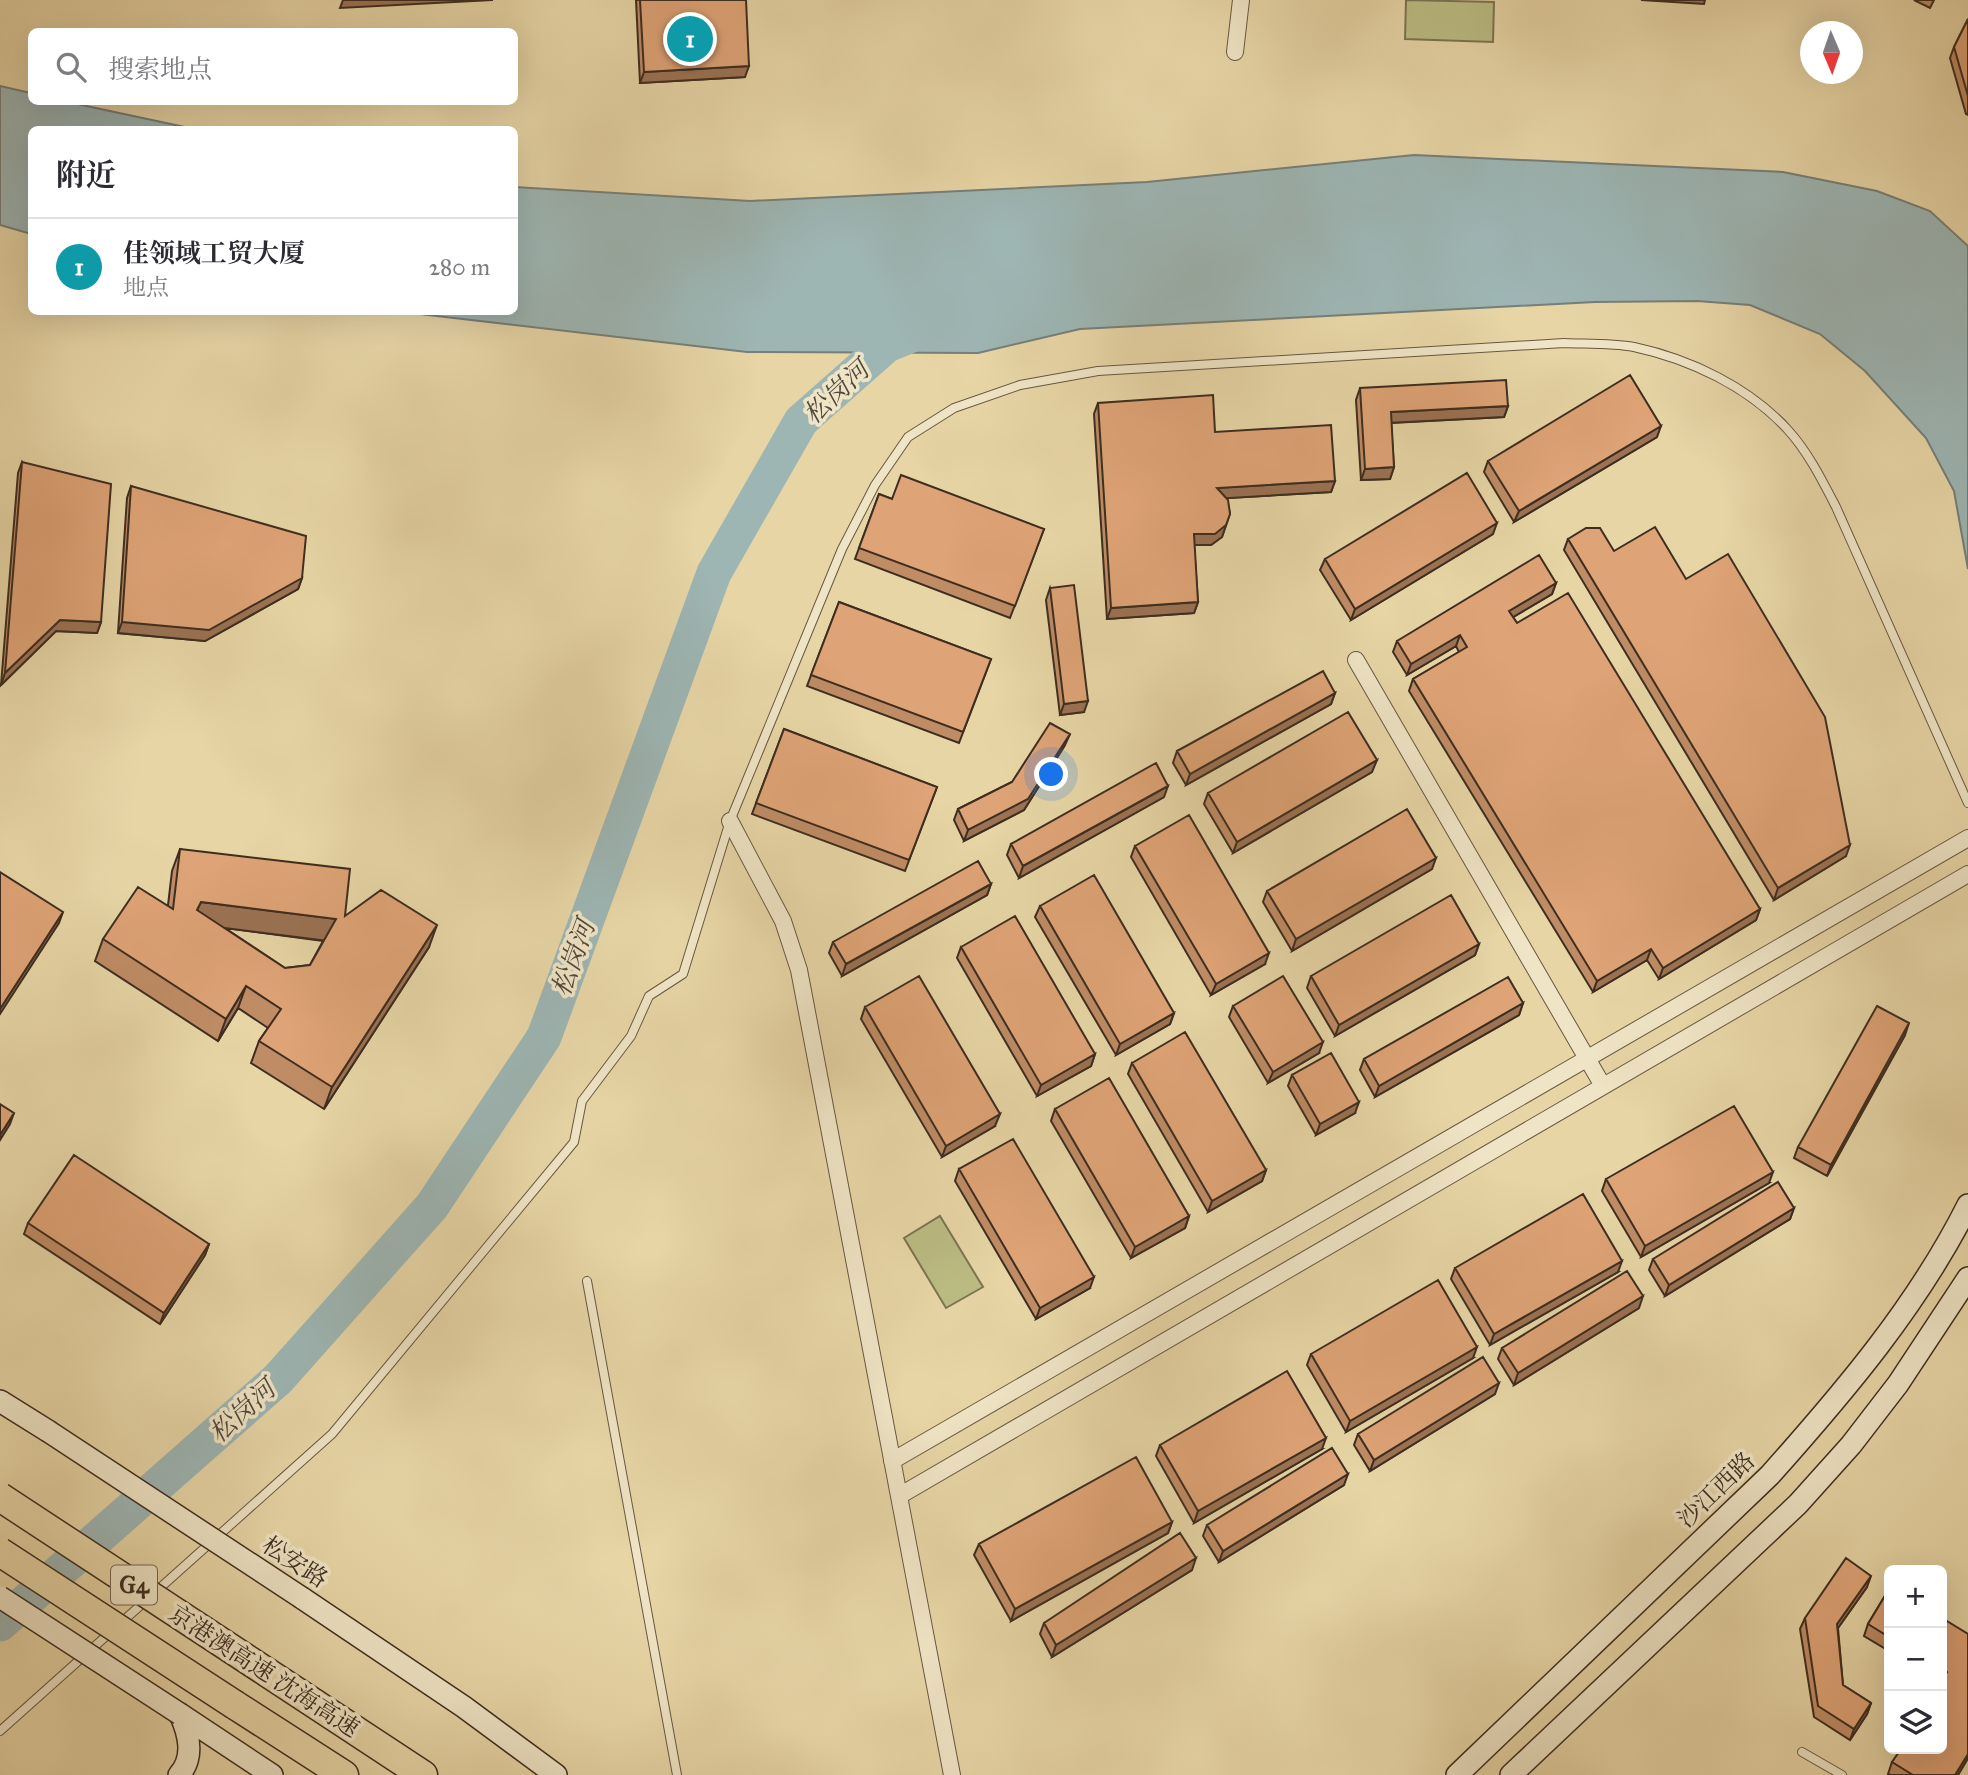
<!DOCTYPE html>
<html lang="zh">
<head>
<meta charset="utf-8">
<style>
	:root { --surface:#fff; --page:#f7f7f7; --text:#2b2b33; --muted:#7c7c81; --line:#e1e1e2; --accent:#d93025 }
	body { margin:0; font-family:"IM FELL Great Primer","Noto Serif SC",serif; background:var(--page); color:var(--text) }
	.controls { position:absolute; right:21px; bottom:21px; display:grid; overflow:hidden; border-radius:10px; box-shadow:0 7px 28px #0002 }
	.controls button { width:63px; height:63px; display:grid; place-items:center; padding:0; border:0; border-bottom:2px solid var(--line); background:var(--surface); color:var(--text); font:35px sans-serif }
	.compass { position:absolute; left:1800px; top:21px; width:63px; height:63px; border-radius:50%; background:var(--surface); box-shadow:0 7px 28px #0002; rotate:178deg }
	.you { position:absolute; left:1052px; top:775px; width:24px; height:24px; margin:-18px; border:5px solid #fff; border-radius:50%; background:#1a73e8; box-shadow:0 0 0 10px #1a73e833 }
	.badge { display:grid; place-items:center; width:46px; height:46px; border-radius:50%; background:var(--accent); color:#fff; font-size:23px; font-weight:700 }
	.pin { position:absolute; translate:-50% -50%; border:4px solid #fff; box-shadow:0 2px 7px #0006 }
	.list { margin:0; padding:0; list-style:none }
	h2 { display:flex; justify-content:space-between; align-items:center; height:91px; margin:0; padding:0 28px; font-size:30px }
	h2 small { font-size:23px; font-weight:400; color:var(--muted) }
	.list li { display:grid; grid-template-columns:46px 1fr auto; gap:21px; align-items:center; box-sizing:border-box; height:98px; padding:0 28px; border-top:2px solid var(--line) }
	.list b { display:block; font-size:26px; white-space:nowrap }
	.list p { margin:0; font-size:23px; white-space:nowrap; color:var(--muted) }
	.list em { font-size:23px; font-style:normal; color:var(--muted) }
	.icon { flex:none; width:38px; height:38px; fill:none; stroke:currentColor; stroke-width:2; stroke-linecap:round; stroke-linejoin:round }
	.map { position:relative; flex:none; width:1968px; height:1775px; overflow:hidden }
	.search { position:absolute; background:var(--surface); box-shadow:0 7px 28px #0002; left:28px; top:28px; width:490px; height:77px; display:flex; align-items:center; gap:18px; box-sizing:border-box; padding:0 24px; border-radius:10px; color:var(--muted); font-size:26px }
	.panel { position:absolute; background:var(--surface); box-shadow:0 7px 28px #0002; left:28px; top:126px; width:490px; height:189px; border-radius:10px }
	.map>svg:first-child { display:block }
	.green { fill:#bbbc83; stroke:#7c7452; stroke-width:2 }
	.water { fill:#9db5b3; stroke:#777f78; stroke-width:2 }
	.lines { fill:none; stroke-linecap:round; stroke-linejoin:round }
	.river { stroke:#9db5b3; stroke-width:35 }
	.lane-casing { stroke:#685742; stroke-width:10 }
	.street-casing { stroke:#685742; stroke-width:18 }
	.secondary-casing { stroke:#3e2d20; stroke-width:24 }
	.highway-casing { stroke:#3e2d20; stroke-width:31 }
	.lane { stroke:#efe4c5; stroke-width:8 }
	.street { stroke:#efe4c5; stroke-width:16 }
	.secondary { stroke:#efe4c5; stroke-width:21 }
	.highway { stroke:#e7d5a6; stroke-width:28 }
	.secondary-bridge-casing { stroke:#3e2d20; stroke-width:24; stroke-linecap:butt }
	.highway-bridge-casing { stroke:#3e2d20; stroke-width:31; stroke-linecap:butt }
	.secondary-bridge { stroke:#efe4c5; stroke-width:21 }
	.highway-bridge { stroke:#e7d5a6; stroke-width:28 }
	.wall { fill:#bf8c65; stroke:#3e2d20; stroke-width:2; fill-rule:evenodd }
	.shaded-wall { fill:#9b7253; stroke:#3e2d20; stroke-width:2 }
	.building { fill:#dea376; stroke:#3e2d20; stroke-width:2; fill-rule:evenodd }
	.labels { text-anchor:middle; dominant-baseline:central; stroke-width:7; stroke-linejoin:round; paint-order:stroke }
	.shield { fill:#efe4c5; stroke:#736452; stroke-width:2 }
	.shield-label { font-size:23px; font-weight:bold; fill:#3e2d20 }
	.street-label { font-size:24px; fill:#3e2d20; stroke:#efe4c5 }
	.water-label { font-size:26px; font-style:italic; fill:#51483d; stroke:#efe4c5 }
</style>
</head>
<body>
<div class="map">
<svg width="1968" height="1775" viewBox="0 0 1968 1775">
	<rect width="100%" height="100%" fill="#e7d5a6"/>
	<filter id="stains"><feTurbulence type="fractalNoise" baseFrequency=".00286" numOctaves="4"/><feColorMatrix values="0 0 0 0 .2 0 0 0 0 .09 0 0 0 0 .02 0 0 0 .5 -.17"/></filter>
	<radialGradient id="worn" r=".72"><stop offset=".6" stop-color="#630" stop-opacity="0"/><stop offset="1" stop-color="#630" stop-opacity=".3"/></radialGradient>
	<path class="green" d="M1406 0 1494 2 1493 42 1405 39Z
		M940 1216 983 1287 946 1308 904 1238Z"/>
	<path class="water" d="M0 86 31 93 32 102H68L194 129 32 130 31 234 0 225Z
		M1414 155 1783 172 1877 191 1930 211 1968 246V569L1954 491 1926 438 1865 371 1820 334 1750 305 1697 301 1595 302 1080 329 978 353 747 352 402 312H514L515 187 750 201 1147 182Z"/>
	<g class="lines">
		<path class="river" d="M0 1624 278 1379 432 1206 544 1037 714 573 801 421 887 345 919 332"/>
		<defs>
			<path id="lane" d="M587 1281 677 1775
				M0 1731 332 1434 574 1142 582 1101 631 1036 649 996 683 974 730 821 842 549 875 485 908 437 954 408 1020 385 1098 371 1564 343C1587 344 1612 343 1634 347 1690 359 1749 387 1788 430 1808 452 1822 480 1836 507L1968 803
				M1802 1752 1842 1775"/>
			<path id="street" d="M1235 52 1241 0
				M1356 660 1603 1086
				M730 821 783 921 799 970 952 1775
				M892 1461 1968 838
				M899 1496 1968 874"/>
			<path id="secondary" d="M0 1401 48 1431
				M302 1598 464 1707 556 1775
				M180 1714 272 1775
				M179 1775C195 1757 189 1734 180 1714
				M1457 1775 1770 1475C1844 1392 1918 1305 1968 1205
				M1511 1775 1798 1504 1851 1445 1898 1384 1968 1278"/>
			<path id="highway" d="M268 1673 423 1775
				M235 1705 344 1775"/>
		</defs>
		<use href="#lane" class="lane-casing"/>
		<use href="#street" class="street-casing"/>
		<use href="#secondary" class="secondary-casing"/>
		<use href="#highway" class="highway-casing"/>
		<use href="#lane" class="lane"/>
		<use href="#street" class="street"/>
		<use href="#secondary" class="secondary"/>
		<use href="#highway" class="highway"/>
		<defs>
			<path id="secondary-bridge" d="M48 1431 302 1598
				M0 1597 180 1714"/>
			<path id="highway-bridge" d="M0 1497 268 1673
				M0 1552 235 1705"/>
		</defs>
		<use href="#secondary-bridge" class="secondary-bridge-casing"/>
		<use href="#highway-bridge" class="highway-bridge-casing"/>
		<use href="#secondary-bridge" class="secondary-bridge"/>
		<use href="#highway-bridge" class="highway-bridge"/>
	</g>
	<path class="wall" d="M636 0H746L745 77 640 83Z
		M1914 0H1934L1930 8Z
		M1968 19V115L1966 114 1950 58 1954 47Z
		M1360 388 1508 406 1504 417 1391 423 1394 467 1390 479 1361 480 1356 400Z
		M1098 403 1215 432 1335 481 1331 492 1227 498 1230 514 1222 537 1211 545H1194L1198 602 1194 613 1107 619 1094 414Z
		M1657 437 1514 522 1484 472 1488 461Z
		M22 462 101 622 97 633 56 631 1 685 18 473Z
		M131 486 302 578 298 589 205 641 118 633 127 498Z
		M879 494 892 499 1044 529 1010 618 855 559Z
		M1493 534 1351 620 1320 570 1325 559Z
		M1568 539 1614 551 1686 579 1846 856 1774 900 1564 550Z
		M1556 583 1552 594 1513 617 1517 623 1760 909 1756 920 1659 979 1647 960 1593 992 1409 691 1413 679 1459 652 1456 646 1407 675 1393 652 1397 641Z
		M1050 588 1084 712 1060 715 1046 600Z
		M839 602 991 659 959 743 807 686Z
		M1335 693 1331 704 1186 785 1173 763 1177 751Z
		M784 729 937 787 905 871 752 814Z
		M1065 745 1024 810 964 841 954 820 958 809 1012 782Z
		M1372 772 1233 853 1204 804 1208 793Z
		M1164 797 1019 878 1007 855 1011 844Z
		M1135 846 1265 964 1211 995 1131 857Z
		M180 849 345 916 429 947 324 1109 251 1063 259 1041 268 1028 238 1008 218 1041 95 961 103 939 168 905 172 871ZM225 928 323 941 310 965 285 968Z
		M1432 869 1292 951 1263 902 1267 891Z
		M991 884 987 895 842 976 829 953 833 942Z
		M1040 906 1174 1013 1170 1024 1116 1055 1035 917Z
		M1479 944 1475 955 1335 1036 1307 988 1311 976Z
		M961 947 1095 1054 1091 1066 1037 1096 957 958Z
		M1523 1003 1519 1015 1375 1097 1360 1070 1364 1059Z
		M1233 1006 1319 1053 1268 1083 1229 1017Z
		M865 1007 995 1126 942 1157 861 1019Z
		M1905 1035 1827 1176 1794 1158 1798 1147Z
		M1132 1063 1266 1170 1262 1181 1208 1212 1128 1074Z
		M1292 1075 1355 1113 1316 1135 1288 1086Z
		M1055 1109 1189 1216 1185 1228 1131 1258 1051 1121Z
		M959 1169 1090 1288 1036 1319 955 1181Z
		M1606 1179 1769 1183 1641 1257 1602 1191Z
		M1794 1208 1790 1219 1665 1296 1649 1270 1653 1259Z
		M28 1223 209 1244 205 1255 160 1324 24 1234Z
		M1455 1268 1618 1272 1490 1345 1451 1279Z
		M1639 1308 1514 1385 1498 1359 1502 1348Z
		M1311 1354 1473 1358 1346 1432 1307 1365Z
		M1495 1394 1370 1471 1354 1445 1358 1434Z
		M1160 1445 1322 1449 1194 1523 1156 1456Z
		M1344 1485 1219 1562 1203 1536 1207 1525Z
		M1172 1522 1168 1533 1011 1621 974 1555 979 1544Z
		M1192 1570 1052 1657 1040 1634 1044 1623Z
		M1867 1587 1838 1628 1843 1685 1871 1703 1867 1714 1850 1740 1814 1717 1800 1629 1805 1618Z
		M1889 1589V1651L1864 1636 1868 1624Z
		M1942 1618 1968 1758 1958 1775H1891L1888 1774 1892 1762 1942 1749Z"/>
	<path class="shaded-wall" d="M343 0H493L340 8Z
		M1641 0H1705L1704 4Z
		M749 66 745 77 640 83 644 72Z
		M1508 406 1504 417 1387 423 1391 412Z
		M1661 426 1657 437 1514 522 1519 511Z
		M1394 467 1390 479 1361 480 1365 469Z
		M1335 481 1331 492 1213 499 1217 488Z
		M1497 523 1493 534 1351 620 1355 609Z
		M1226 525 1222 537 1211 545H1190L1194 534Z
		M302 578 298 589 205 641 118 633 122 622Z
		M1556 583 1552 594 1505 622 1509 611Z
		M1198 602 1194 613 1107 619 1111 608Z
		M60 620 101 622 97 633 56 631 1 685 5 673Z
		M1460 635 1456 646 1407 675 1411 664Z
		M1335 693 1331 704 1186 785 1190 774Z
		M1088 701 1084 712 1060 715 1064 704Z
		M1070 734 1065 745 1024 810 964 841 968 830Z
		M1377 760 1372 772 1233 853 1237 842Z
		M1168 786 1164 797 1019 878 1023 866Z
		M1850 845 1846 856 1774 900 1778 888Z
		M1436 858 1432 869 1292 951 1296 939Z
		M991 884 987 895 842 976 846 964Z
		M201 902 336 919 328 941 193 924 197 910Z
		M1760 909 1756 920 1659 979 1663 968Z
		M63 912 59 923 0 1014V1009Z
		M437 925 429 947 324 1109 332 1087Z
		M1479 944 1475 955 1335 1036 1339 1025Z
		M1651 949 1647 960 1593 992 1597 981Z
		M1269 953 1265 964 1211 995 1216 984Z
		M246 986 238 1008 218 1041 226 1019Z
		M1523 1003 1519 1015 1375 1097 1379 1086Z
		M1174 1013 1170 1024 1116 1055 1120 1044Z
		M1909 1023 1905 1035 1827 1176 1831 1165Z
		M1323 1042 1319 1053 1268 1083 1273 1072Z
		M1095 1054 1091 1066 1037 1096 1041 1085Z
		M1359 1102 1355 1113 1316 1135 1320 1124Z
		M14 1113 10 1124 0 1140V1135Z
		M1000 1114 995 1126 942 1157 946 1146Z
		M1266 1170 1262 1181 1208 1212 1212 1201Z
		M1773 1172 1769 1183 1641 1257 1645 1246Z
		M1794 1208 1790 1219 1665 1296 1669 1285Z
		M1189 1216 1185 1228 1131 1258 1135 1247Z
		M209 1244 205 1255 160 1324 164 1313Z
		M1622 1261 1618 1272 1490 1345 1494 1334Z
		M1094 1277 1090 1288 1036 1319 1040 1308Z
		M1643 1296 1639 1308 1514 1385 1518 1373Z
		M1477 1347 1473 1358 1346 1432 1350 1421Z
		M1499 1383 1495 1394 1370 1471 1374 1460Z
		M1326 1438 1322 1449 1194 1523 1198 1511Z
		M1348 1474 1344 1485 1219 1562 1223 1551Z
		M1172 1522 1168 1533 1011 1621 1015 1609Z
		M1196 1558 1192 1570 1052 1657 1056 1645Z
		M1871 1576 1867 1587 1833 1635 1837 1624Z
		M1871 1703 1867 1714 1850 1740 1854 1729Z
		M1968 1754V1758L1958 1775H1955Z"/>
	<path class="building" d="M640 0H746L749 66 644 72Z
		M1968 19V96L1954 47Z
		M1630 375 1661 426 1519 511 1488 461Z
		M1506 380 1508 406 1391 412 1394 467 1365 469 1360 388Z
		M1213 395 1215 432 1331 425 1335 481 1217 488 1228 500 1230 514 1226 525 1215 534H1194L1198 602 1111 608 1098 403Z
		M22 462 111 484 101 622 60 620 5 673Z
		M1467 473 1497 523 1355 609 1325 559Z
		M901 475 1044 529 1015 606 859 548 879 494 892 499Z
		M131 486 306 536 302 578 209 630 122 622Z
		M1655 527 1686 579 1728 554 1825 717 1850 845 1778 888 1568 539 1586 528H1600L1614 551Z
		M1539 555 1556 583 1509 611 1517 623 1568 593 1760 909 1663 968 1651 949 1597 981 1413 679 1467 647 1460 635 1411 664 1397 641Z
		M1074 585 1088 701 1064 704 1050 588Z
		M839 602 991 659 963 732 811 675Z
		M1323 671 1335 693 1190 774 1177 751Z
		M1348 712 1377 760 1237 842 1208 793Z
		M1050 723 1070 734 1028 799 968 830 958 809 1012 782Z
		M784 729 937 787 909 860 756 803Z
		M1156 763 1168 786 1023 866 1011 844Z
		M1407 809 1436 858 1296 939 1267 891Z
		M1189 815 1269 953 1216 984 1135 846Z
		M180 849 350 869 345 916 381 890 437 925 332 1087 259 1041 281 1009 246 986 226 1019 103 939 138 887 173 909ZM201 902 336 919 310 965 285 968 197 910Z
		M978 861 991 884 846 964 833 942Z
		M0 872 63 912 0 1009Z
		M1094 875 1174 1013 1120 1044 1040 906Z
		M1451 895 1479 944 1339 1025 1311 976Z
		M1015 916 1095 1054 1041 1085 961 947Z
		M919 976 1000 1114 946 1146 865 1007Z
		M1283 976 1323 1042 1273 1072 1233 1006Z
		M1508 977 1523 1003 1379 1086 1364 1059Z
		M1877 1006 1909 1023 1831 1165 1798 1147Z
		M1185 1032 1266 1170 1212 1201 1132 1063Z
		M1331 1053 1359 1102 1320 1124 1292 1075Z
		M1109 1078 1189 1216 1135 1247 1055 1109Z
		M0 1104 14 1113 0 1135Z
		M1734 1106 1773 1172 1645 1246 1606 1179Z
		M1013 1139 1094 1277 1040 1308 959 1169Z
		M74 1155 209 1244 164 1313 28 1223Z
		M1778 1182 1794 1208 1669 1285 1653 1259Z
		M1583 1194 1622 1261 1494 1334 1455 1268Z
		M1627 1271 1643 1296 1518 1373 1502 1348Z
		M1438 1280 1477 1347 1350 1421 1311 1354Z
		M1483 1357 1499 1383 1374 1460 1358 1434Z
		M1287 1371 1326 1438 1198 1511 1160 1445Z
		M1332 1448 1348 1474 1223 1551 1207 1525Z
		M1136 1457 1172 1522 1015 1609 979 1544Z
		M1180 1533 1196 1558 1056 1645 1044 1623Z
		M1846 1558 1871 1576 1837 1624 1843 1685 1871 1703 1854 1729 1818 1706 1805 1618Z
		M1889 1589V1637L1868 1624Z
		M1942 1618 1968 1634V1754L1955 1775H1913L1892 1762 1901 1749H1942V1681L1947 1672 1942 1669Z"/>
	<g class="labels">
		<rect class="shield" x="111" y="1565.5" width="46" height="39" rx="5"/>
		<g class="shield-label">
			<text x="134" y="1585">G4</text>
		</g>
		<g class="street-label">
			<text transform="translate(1716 1490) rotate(-44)">沙江西路</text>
			<text transform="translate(295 1562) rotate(33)">松安路</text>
			<text transform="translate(264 1671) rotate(33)">京港澳高速 沈海高速</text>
		</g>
		<g class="water-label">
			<text transform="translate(836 392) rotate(-43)">松岗河</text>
			<text transform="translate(573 958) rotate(-70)">松岗河</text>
			<text transform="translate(242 1411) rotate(-42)">松岗河</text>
		</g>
	</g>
	<rect width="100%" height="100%" filter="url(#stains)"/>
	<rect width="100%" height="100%" fill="url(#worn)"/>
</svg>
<div class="controls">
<button>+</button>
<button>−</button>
<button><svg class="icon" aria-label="layers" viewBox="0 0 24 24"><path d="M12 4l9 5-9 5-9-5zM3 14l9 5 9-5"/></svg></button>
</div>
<svg class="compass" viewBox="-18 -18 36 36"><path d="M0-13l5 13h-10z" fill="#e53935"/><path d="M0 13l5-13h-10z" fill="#7c7c81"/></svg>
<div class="you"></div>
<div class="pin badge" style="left:690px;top:39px;background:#0f9aa8">1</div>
<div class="search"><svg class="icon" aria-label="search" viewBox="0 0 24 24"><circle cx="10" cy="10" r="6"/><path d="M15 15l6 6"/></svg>搜索地点</div>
<section class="panel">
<h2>附近<small></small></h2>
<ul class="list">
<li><span class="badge" style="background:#0f9aa8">1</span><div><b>佳领域工贸大厦</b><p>地点</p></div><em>280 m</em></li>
</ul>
</section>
</div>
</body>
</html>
